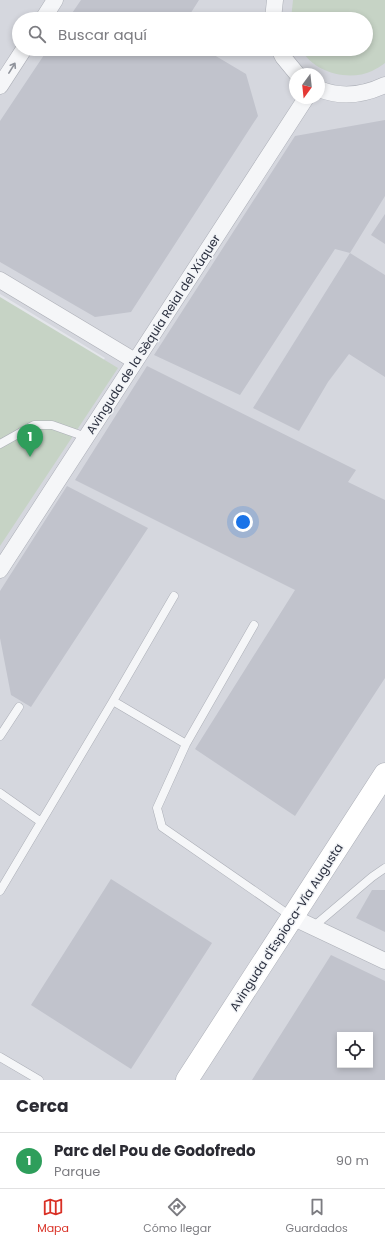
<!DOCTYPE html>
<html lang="es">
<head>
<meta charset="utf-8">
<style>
	:root { --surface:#fff; --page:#f7f7f7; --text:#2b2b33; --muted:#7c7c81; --line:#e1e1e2; --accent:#d93025 }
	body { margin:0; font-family:Poppins,sans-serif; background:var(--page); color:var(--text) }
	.controls { position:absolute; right:12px; bottom:12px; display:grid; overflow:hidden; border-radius:0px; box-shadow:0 2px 6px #0003 }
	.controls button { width:36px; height:36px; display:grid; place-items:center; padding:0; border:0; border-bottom:1px solid var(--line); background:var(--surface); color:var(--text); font:20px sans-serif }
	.compass { position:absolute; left:289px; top:68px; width:36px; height:36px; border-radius:50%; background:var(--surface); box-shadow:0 2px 6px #0003; rotate:195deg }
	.you { position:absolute; left:243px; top:522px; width:14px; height:14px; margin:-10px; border:3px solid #fff; border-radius:50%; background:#1a73e8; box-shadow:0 0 0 6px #1a73e833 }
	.badge { display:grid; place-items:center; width:26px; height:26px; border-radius:50%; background:var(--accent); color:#fff; font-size:13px; font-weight:700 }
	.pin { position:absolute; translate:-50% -33px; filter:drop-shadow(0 1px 2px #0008) }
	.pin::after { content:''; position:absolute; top:21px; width:14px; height:12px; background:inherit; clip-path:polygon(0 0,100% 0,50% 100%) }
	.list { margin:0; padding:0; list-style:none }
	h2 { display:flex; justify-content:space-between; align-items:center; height:52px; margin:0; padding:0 16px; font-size:17px }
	h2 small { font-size:13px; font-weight:400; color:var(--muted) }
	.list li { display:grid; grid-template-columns:26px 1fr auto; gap:12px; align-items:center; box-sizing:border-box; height:56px; padding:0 16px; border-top:1px solid var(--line) }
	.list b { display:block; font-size:15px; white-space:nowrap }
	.list p { margin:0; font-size:13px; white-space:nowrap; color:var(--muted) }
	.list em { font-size:13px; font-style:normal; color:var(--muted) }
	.icon { flex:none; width:22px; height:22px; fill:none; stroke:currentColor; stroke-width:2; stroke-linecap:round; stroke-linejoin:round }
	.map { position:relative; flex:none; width:385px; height:1080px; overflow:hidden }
	.search { position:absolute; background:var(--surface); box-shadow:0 2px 6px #0003; left:12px; right:12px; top:12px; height:44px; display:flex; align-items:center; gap:10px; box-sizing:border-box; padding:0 14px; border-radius:22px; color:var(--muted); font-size:15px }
	.sheet { height:108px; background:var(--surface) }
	nav { display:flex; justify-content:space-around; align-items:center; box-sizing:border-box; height:56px; border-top:1px solid var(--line); background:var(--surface); font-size:11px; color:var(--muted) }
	nav a { display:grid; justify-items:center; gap:2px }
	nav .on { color:var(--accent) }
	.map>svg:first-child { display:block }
	.built { fill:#d5d7de; fill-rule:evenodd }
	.green { fill:#c6d3c5 }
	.building { fill:#c1c3cc; fill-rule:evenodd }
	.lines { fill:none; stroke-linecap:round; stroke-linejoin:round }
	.lane-casing { stroke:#acafb7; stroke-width:9 }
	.street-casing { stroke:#acafb7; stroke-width:17 }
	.secondary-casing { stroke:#acafb7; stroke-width:23 }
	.lane { stroke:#f5f6f8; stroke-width:8 }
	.street { stroke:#f5f6f8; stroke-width:16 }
	.secondary { stroke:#fff; stroke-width:22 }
	.oneway { stroke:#90949c }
	.labels { text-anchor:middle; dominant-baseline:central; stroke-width:3; stroke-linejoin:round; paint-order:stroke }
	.street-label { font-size:12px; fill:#2c3140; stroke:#f2f4f7 }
</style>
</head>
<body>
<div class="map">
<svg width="385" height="1080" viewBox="0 0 385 1080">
	<rect width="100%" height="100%" fill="#e3e5ea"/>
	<path class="built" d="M0 0H385V1080H0V516L105 358 0 294ZM19 19H366V49H19ZM295 74H319V98H295ZM340 1035H370V1065H340Z"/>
	<path class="green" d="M293 0H385V63C381 66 376 69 372 71 348 82 313 72 301 49H366V19H291Z
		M0 297 118 368 0 546Z"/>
	<path class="building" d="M81 0H199L187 19H68Z
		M48 49H204L246 74 258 116 131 312 95 317 0 262V121Z
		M385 120V196L350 253 335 249 240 395 154 355 295 136Z
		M385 214V244L371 235Z
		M350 253 385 275V377L349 354 328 382 299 431 253 408Z
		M147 366 356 470 348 482 385 500V678L295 816 195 749 295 590 75 480Z
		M67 486 148 528 31 707 11 695 0 638V591Z
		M111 879 212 943 131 1069 31 1005Z
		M372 890H385V932L356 918Z
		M331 955 385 981V1080H252ZM340 1035H370V1065H340Z"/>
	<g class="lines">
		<defs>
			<path id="lane" d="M0 444 34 425H52L86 437
				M174 596 113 701 186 744
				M254 625 186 744 157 808 162 827 292 917
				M0 736 19 707
				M0 793 41 822
				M0 891 113 701
				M313 927 372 877 385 868
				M0 1057 39 1080"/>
			<path id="street" d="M43 19 55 0
				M273 19 275 0
				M279 49 283 57 297 74
				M0 86 24 49
				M319 89C341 98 364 95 385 85
				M0 280 135 361
				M0 570 306 98
				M292 917 385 961"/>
			<path id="secondary" d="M187 1080 385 774"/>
		</defs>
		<use href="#lane" class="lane-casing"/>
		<use href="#street" class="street-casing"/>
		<use href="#secondary" class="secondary-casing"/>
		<use href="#lane" class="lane"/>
		<use href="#street" class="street"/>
		<use href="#secondary" class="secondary"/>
	</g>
	<defs><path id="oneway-shaft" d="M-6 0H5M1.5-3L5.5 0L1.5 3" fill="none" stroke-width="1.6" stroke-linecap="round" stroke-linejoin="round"/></defs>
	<use class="oneway" href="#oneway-shaft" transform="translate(12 68) rotate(-58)"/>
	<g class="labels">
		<g class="street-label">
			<text transform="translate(153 334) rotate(-57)">Avinguda de la Sèquia Reial del Xúquer</text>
			<text transform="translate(286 927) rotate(-57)">Avinguda d'Espioca-Vía Augusta</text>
		</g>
	</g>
</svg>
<div class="controls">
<button><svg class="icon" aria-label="locate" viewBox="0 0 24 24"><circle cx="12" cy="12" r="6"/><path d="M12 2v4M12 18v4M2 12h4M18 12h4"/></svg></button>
</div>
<svg class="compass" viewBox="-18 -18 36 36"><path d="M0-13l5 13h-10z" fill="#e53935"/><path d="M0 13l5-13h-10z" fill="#7c7c81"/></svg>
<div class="you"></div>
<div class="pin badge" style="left:30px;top:457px;background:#2e9e5b">1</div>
<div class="search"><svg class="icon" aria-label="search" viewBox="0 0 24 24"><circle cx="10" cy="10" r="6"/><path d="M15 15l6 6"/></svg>Buscar aquí</div>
</div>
<section class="sheet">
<h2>Cerca<small></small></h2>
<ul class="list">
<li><span class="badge" style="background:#2e9e5b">1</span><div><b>Parc del Pou de Godofredo</b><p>Parque</p></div><em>90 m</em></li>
</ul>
</section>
<nav>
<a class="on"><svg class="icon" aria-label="map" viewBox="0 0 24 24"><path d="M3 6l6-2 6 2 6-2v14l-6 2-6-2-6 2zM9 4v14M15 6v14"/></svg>Mapa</a>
<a><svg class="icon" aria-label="directions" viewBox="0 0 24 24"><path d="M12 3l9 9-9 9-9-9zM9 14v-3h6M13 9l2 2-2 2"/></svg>Cómo llegar</a>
<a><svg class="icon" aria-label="saved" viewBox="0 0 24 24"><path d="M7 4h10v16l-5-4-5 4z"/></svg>Guardados</a>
</nav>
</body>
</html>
